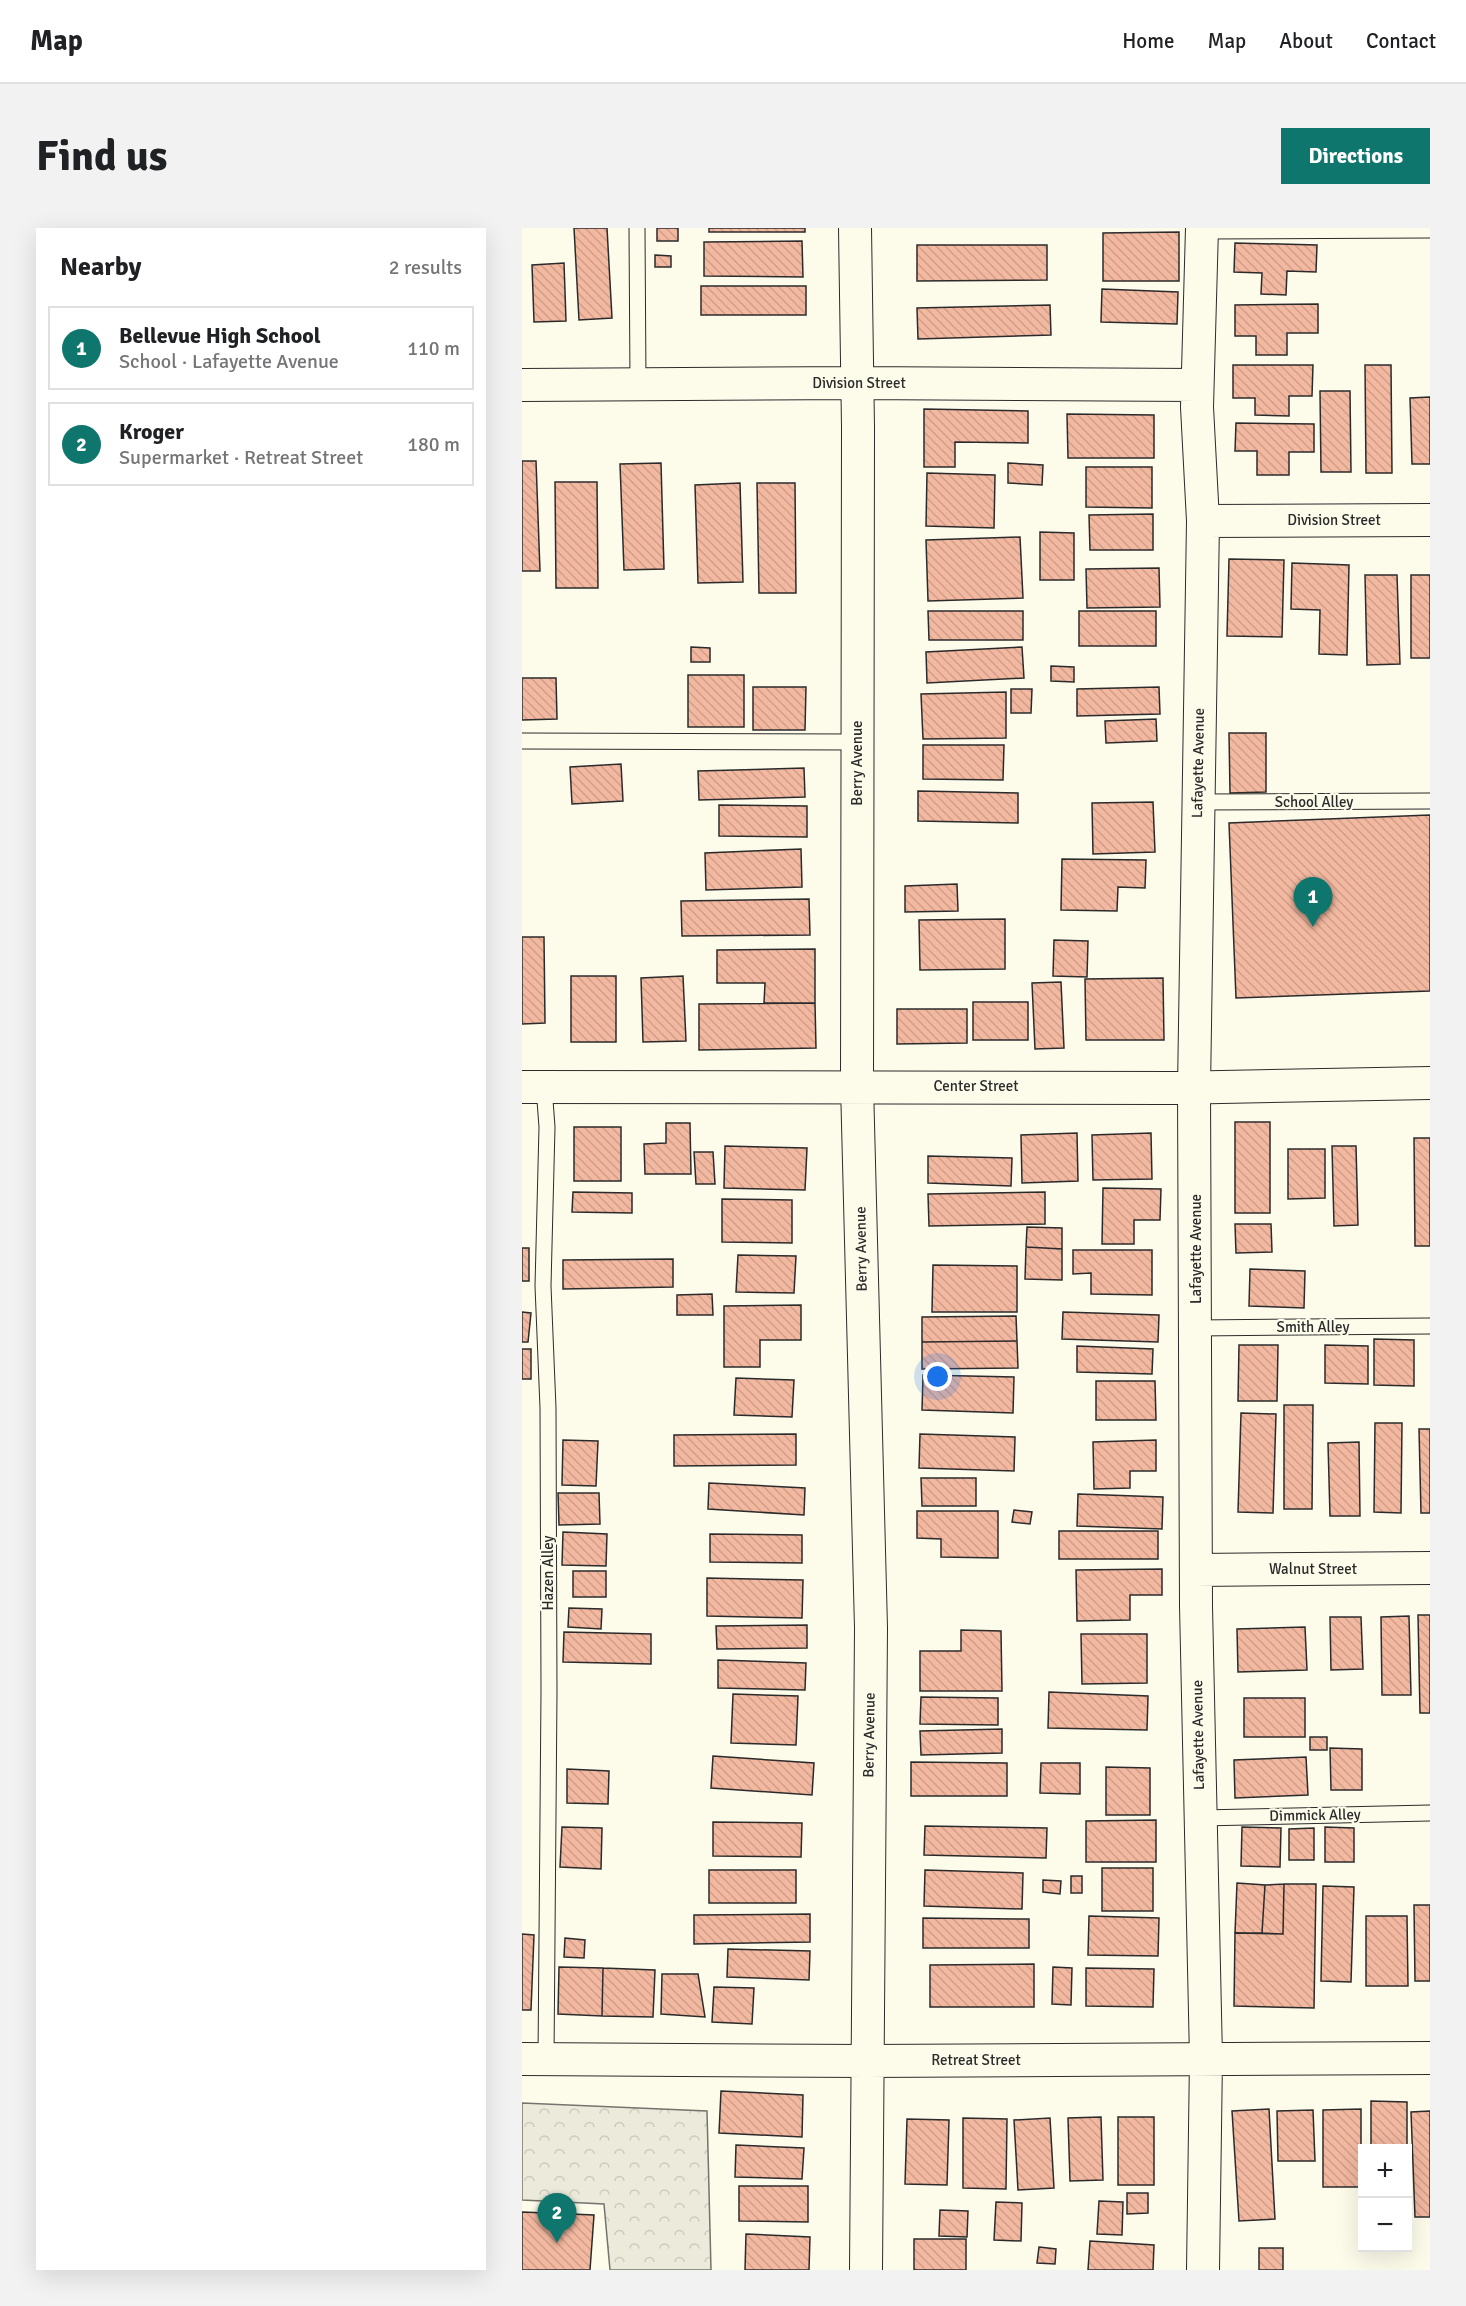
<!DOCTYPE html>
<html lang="en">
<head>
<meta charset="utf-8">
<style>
	:root { --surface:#fff; --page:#f2f2f2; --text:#202124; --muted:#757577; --line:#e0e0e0; --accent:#0f766e }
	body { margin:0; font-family:Signika,sans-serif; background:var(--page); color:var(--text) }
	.controls { position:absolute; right:18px; bottom:18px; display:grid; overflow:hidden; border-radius:0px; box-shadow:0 6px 24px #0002 }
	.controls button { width:54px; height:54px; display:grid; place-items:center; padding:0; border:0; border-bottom:2px solid var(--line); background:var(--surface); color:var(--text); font:30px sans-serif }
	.you { position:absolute; left:416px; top:1149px; width:21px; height:21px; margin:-15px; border:4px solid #fff; border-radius:50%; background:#1a73e8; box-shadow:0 0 0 9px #1a73e833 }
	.badge { display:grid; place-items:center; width:39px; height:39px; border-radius:50%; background:var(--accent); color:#fff; font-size:20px; font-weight:700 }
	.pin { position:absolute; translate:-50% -50px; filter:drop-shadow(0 2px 3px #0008) }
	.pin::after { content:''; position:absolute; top:32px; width:21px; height:18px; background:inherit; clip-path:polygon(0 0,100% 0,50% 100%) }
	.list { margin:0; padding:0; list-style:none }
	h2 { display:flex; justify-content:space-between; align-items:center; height:78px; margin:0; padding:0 24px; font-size:26px }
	h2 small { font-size:20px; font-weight:400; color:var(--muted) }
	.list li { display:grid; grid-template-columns:39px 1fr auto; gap:18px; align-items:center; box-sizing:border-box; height:84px; margin:0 12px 12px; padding:0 12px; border:2px solid var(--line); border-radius:0px }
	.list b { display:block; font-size:22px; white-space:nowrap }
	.list p { margin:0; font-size:20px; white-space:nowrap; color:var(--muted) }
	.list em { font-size:20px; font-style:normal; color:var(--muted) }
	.map { position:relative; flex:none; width:908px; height:2042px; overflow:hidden; border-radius:0px }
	header { display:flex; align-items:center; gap:36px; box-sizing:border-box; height:84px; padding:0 30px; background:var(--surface); border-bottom:2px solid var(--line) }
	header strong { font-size:28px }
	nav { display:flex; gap:33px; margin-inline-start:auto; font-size:21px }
	.intro { display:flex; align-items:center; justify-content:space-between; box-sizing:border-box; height:144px; padding:0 36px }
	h1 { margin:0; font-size:42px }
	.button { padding:15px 27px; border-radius:0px; background:var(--accent); color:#fff; font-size:21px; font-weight:700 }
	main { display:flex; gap:36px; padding:0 36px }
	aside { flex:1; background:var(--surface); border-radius:0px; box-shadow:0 6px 24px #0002 }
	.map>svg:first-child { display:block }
	.forest { fill:url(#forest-crowns); stroke:#74746e; stroke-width:1.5 }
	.building { fill:url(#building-back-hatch); stroke:#2b2b2b; stroke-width:1.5 }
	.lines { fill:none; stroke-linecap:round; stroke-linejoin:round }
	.service-casing { stroke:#2b2b2b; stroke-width:17 }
	.minor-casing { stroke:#2b2b2b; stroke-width:34 }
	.service { stroke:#fdfbea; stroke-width:15 }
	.minor { stroke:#fdfbea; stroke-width:32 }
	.labels { text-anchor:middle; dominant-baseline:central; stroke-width:4.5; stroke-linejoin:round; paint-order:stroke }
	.street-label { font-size:15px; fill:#2b2b2b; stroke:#fdfbea }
</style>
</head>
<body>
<header>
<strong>Map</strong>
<nav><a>Home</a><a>Map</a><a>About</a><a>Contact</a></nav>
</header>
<div class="intro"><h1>Find us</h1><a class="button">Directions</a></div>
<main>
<aside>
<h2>Nearby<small>2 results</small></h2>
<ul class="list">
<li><span class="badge">1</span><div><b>Bellevue High School</b><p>School · Lafayette Avenue</p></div><em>110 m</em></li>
<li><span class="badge">2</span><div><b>Kroger</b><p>Supermarket · Retreat Street</p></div><em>180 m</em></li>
</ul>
</aside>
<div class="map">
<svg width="908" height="2042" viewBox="0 0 908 2042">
	<defs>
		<pattern id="forest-crowns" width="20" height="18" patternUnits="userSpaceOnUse" patternTransform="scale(1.5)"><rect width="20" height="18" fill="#ecebdb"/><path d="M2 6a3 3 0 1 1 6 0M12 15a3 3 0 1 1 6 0" fill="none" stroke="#cbcabc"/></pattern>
		<pattern id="building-back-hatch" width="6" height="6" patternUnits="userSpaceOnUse" patternTransform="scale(1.5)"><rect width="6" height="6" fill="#f2b8a0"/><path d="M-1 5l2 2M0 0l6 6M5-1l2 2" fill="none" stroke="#d09e8a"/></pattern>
	</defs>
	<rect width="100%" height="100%" fill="#fdfbea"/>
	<path class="forest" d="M0 1875 185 1883 189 2042H88L82 1976 0 1972Z"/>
	<path class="building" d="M52 0H85L90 90 57 92Z
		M135 0H156V13H135Z
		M187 0H283V4H187Z
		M657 4V53H581V5Z
		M280 13 281 49 182 48V14Z
		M713 15 795 17 794 44 765 43 764 67 739 66 740 45 712 44Z
		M395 17H525V52L395 53Z
		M133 27 149 28V39H133Z
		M42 35 44 93 12 94 10 37Z
		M179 58H284V87H179Z
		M580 61 656 64 655 96 579 94Z
		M796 76V105H765V127H734V108H713V77Z
		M528 77 529 107 396 111 395 80Z
		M711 137H791L790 168H767V188L733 187V170H711Z
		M843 137H869L870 245H844Z
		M798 163H828L829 244H799Z
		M908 169V236H890L888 170Z
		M402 181 506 183V215L433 214V239H402Z
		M545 186 632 187V230H546Z
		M714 195 792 196V224H767V247H735V223H713Z
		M0 233H14L18 343H0Z
		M139 235 142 341 102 342 98 236Z
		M486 235 521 237 520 257 486 255Z
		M564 239H630V280L564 279Z
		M405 245 473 247 472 300 404 298Z
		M33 254H75L76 360H34Z
		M218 255 221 354 176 355 173 257Z
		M235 255H273L274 365H237Z
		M631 286V322H568L567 287Z
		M518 304 552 305V352H518Z
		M498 309 501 370 406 373 404 312Z
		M707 331 762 332 760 409 705 408Z
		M770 335 827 337 825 427 797 426 798 382 769 381Z
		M637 340 638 379 565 380 564 341Z
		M843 347H875L878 436 845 437Z
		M889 347H908V430H889Z
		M406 383H501V412H407Z
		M557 383H634V418H557Z
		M169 419 188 420V434H169Z
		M500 419 502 450 405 455 404 424Z
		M529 438 552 439V454L529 453Z
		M166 447H222V499H166Z
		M0 450H34L35 491 0 492Z
		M231 459H284L283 502H231Z
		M637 459 638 486 555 488V461Z
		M489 461H510L509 485H489Z
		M484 464V510L401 511 399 466Z
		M634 491 635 513 584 515 583 493Z
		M707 505H744V564L708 565Z
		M401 517H482L481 552 401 551Z
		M99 536 101 573 50 576 48 539Z
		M282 540 283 569 177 572 176 543Z
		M396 563 496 565V595L396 593Z
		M631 574 633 624 571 626 570 575Z
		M197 577 285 578V609L197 608Z
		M908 587V763L714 770 707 595Z
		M279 621 280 659 184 662 183 625Z
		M540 631 624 632 623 660 596 659 595 683 539 682Z
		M435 656 436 683 383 684V658Z
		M287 671 288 707 160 708 159 673Z
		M483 691V741L398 742 397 692Z
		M0 709H22L23 795 0 796Z
		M532 712 566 713 565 749 531 748Z
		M293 721V775H242L243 755H195V722Z
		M49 748H94V814H49Z
		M161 748 164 813 121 814 119 750Z
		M641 750 642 812H564L563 751Z
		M539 754 542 820 513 821 510 755Z
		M451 774H506V812H451Z
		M293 775 294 820 177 822V776Z
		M375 781H445V815L375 816Z
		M713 894H748V985H713Z
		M144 895H168L169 946H123L122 916 144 915Z
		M52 899H99V953H52Z
		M555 905 556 953 500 955 499 907Z
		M629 905 630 951 571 952 570 907Z
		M892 910H908V1018H893Z
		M203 918 285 920 283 962 202 960Z
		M810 918H834L836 997 812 998Z
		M766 921H803V970L766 971Z
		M172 924H191L193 956H174Z
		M406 928 490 930 489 958 406 955Z
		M581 960 639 961 638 992H612V1016H580Z
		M51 964 110 965V985L50 984Z
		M523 964V996L407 998 406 966Z
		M200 971 270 972V1015L200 1014Z
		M713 996H749L750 1024 714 1025Z
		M505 999 540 1000V1021L504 1019Z
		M504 1019 540 1021V1052L503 1051Z
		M0 1020H7V1053H0Z
		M551 1022H630V1067L569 1066V1045L551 1046Z
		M216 1027 274 1028 272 1065 214 1064Z
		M151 1031V1059L41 1061V1032Z
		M411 1037 495 1038V1084H410Z
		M728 1041 783 1043 782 1080 727 1078Z
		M190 1066 191 1087H155V1067Z
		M279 1077V1112H238V1139H202V1078Z
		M0 1084 9 1085 6 1114H0Z
		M541 1084 637 1087 636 1114 540 1111Z
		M494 1088 495 1113 400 1114V1089Z
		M852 1111 892 1112V1158L852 1157Z
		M495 1113 496 1140 400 1141V1114Z
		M717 1117H756L755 1173H716Z
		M803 1117 846 1118V1156L803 1155Z
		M555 1118 631 1121 630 1146 555 1144Z
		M0 1121H9V1151H0Z
		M401 1147 492 1149 491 1185 400 1182Z
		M214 1150 272 1152 270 1189 212 1187Z
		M574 1153H633L634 1192H574Z
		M762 1177H791L790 1281H762Z
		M719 1185 754 1186 751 1285 716 1284Z
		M853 1195H880L879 1285 852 1284Z
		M897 1201H908V1285H899Z
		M274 1206V1237L152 1238V1207Z
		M398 1206 493 1209 492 1243 397 1240Z
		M41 1212 76 1213 74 1258 40 1257Z
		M634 1212V1243H608V1260L572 1261 571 1214Z
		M837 1214 838 1288H808L806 1215Z
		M399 1250H454V1278H400Z
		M187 1255 283 1260 282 1287 186 1281Z
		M36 1265H77L78 1296 37 1297Z
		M556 1266 641 1269 640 1301 555 1298Z
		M492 1282 510 1284 508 1296 490 1294Z
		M395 1283H476V1330L419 1329V1311L395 1310Z
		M537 1303H636V1331H537Z
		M41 1304 85 1306 84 1338 40 1337Z
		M188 1306 280 1307V1335L188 1334Z
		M640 1341V1367H608V1392L555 1393 554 1342Z
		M51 1343H84V1369H51Z
		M185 1350 281 1352 280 1390 185 1388Z
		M47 1380 80 1381 79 1401 46 1399Z
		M896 1387H908V1485H898Z
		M887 1388 889 1467H860L859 1389Z
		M808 1389H839L841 1441 809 1442Z
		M285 1397V1420L195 1421 194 1398Z
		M783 1399 785 1442 716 1444 715 1401Z
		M439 1402 479 1403 480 1463H398V1423H439Z
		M42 1404 129 1406V1436L41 1434Z
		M559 1406H625V1455L560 1456Z
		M196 1432 284 1435 283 1462 196 1460Z
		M527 1464 626 1468 625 1502 526 1500Z
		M211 1466 276 1468 274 1517 209 1515Z
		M399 1469 476 1470V1497L398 1496Z
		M722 1470H783V1509H722Z
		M480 1501V1525L399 1527 398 1503Z
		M788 1509H805V1522H788Z
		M808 1520 840 1521V1562H809Z
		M191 1528 292 1535 290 1567 189 1560Z
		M784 1529 786 1567 713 1570 712 1532Z
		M389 1534 485 1535V1568H389Z
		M519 1535H558V1566L518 1565Z
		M584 1539 628 1540V1587H584Z
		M45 1541 87 1543 86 1576 45 1575Z
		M634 1592V1634H564V1593Z
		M191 1594 280 1595 279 1629 191 1628Z
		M403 1598 525 1600 524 1630 402 1627Z
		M40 1599 80 1600 79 1641 38 1639Z
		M720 1599 759 1600 758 1639 719 1638Z
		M803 1599 832 1600V1634H803Z
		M792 1600V1632H767V1601Z
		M580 1640H631V1683H580Z
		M187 1642H274V1675H187Z
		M403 1642 501 1645 500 1681 402 1678Z
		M549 1648H560V1665H549Z
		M521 1652 539 1653 538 1666 521 1664Z
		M715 1655 743 1657 740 1705H713Z
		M762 1656H794L792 1780 712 1778 713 1705 761 1706Z
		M762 1656 761 1706 740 1705 743 1657Z
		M801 1658 832 1659 829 1754 799 1753Z
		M892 1677H908V1753H893Z
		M288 1686V1714L172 1716V1687Z
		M567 1688 637 1690 636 1728 566 1727Z
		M844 1688H885L886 1758H844Z
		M401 1690 507 1691V1720H401Z
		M0 1706 12 1707 9 1782H0Z
		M43 1710 63 1712 62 1730 42 1729Z
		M206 1721 288 1723 287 1752 205 1749Z
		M512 1736V1779H408V1737Z
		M37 1739 81 1740 80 1788 36 1786Z
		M531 1739 550 1740 549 1777 530 1776Z
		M81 1740 133 1742 131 1789 80 1788Z
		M564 1740 632 1741 631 1779 564 1778Z
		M140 1746H176L183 1789 139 1786Z
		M192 1759 232 1760 230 1796 190 1794Z
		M199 1863 281 1867 280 1909 197 1905Z
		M849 1873 885 1874V1920H849Z
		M747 1881 753 1991 717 1993 710 1883Z
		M839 1881V1959H801V1882Z
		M791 1882 793 1933H756L755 1883Z
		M908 1883V1989H893L889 1884Z
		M579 1889 581 1952 548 1953 546 1890Z
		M596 1889H632V1957H596Z
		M441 1890 485 1891 484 1961 441 1960Z
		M528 1890 532 1960 496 1962 492 1892Z
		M385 1891 427 1892 425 1957 383 1956Z
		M214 1917 282 1920 280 1951 213 1949Z
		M217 1958H286V1994L217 1993Z
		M605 1965H626V1985L605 1986Z
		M577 1973 601 1974 600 2007 575 2006Z
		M474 1974 500 1975 499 2013 472 2012Z
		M418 1982 446 1983 445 2009 417 2008Z
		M0 1984 72 1987 68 2042H0Z
		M224 2006 288 2009 287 2042H223Z
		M392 2011H444V2042H392Z
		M568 2013 632 2017 631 2042H566Z
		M517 2019 534 2021 533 2036 515 2035Z
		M737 2020H761V2042H737Z"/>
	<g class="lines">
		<defs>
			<path id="service" d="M115 0 116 155
				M680 3 908 2
				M0 513 335 514
				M675 574 908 573
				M22 859 25 899 21 1058 26 1180 27 1464 24 1831
				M674 1100 908 1098
				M678 1590 908 1585"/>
			<path id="minor" d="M333 0 336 199 335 857 349 1400 344 2042
				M680 0 675 179 681 293 672 860 674 1378 684 1830 681 2042
				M0 157 335 155 675 157
				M681 293 908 292
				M0 859 649 860 908 855
				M674 1342 908 1340
				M0 1831 344 1833 908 1830"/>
		</defs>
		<use href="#service" class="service-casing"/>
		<use href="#minor" class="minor-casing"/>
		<use href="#service" class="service"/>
		<use href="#minor" class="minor"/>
	</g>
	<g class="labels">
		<g class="street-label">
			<text x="337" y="155">Division Street</text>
			<text x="812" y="292">Division Street</text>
			<text transform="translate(335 535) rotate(-90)">Berry Avenue</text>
			<text transform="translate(676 535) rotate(-89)">Lafayette Avenue</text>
			<text x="792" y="574">School Alley</text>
			<text x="454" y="858">Center Street</text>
			<text transform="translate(339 1021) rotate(-91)">Berry Avenue</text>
			<text transform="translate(674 1021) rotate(-90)">Lafayette Avenue</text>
			<text x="791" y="1099">Smith Alley</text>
			<text x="791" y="1341">Walnut Street</text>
			<text transform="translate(26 1345) rotate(-90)">Hazen Alley</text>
			<text transform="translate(347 1507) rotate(-89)">Berry Avenue</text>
			<text transform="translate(676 1507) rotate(-91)">Lafayette Avenue</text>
			<text transform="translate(793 1587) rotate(-1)">Dimmick Alley</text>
			<text x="454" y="1832">Retreat Street</text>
		</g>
	</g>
</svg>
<div class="controls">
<button>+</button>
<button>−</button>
</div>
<div class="you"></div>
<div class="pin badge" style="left:791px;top:699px">1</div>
<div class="pin badge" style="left:35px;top:2015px">2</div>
</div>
</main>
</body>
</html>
